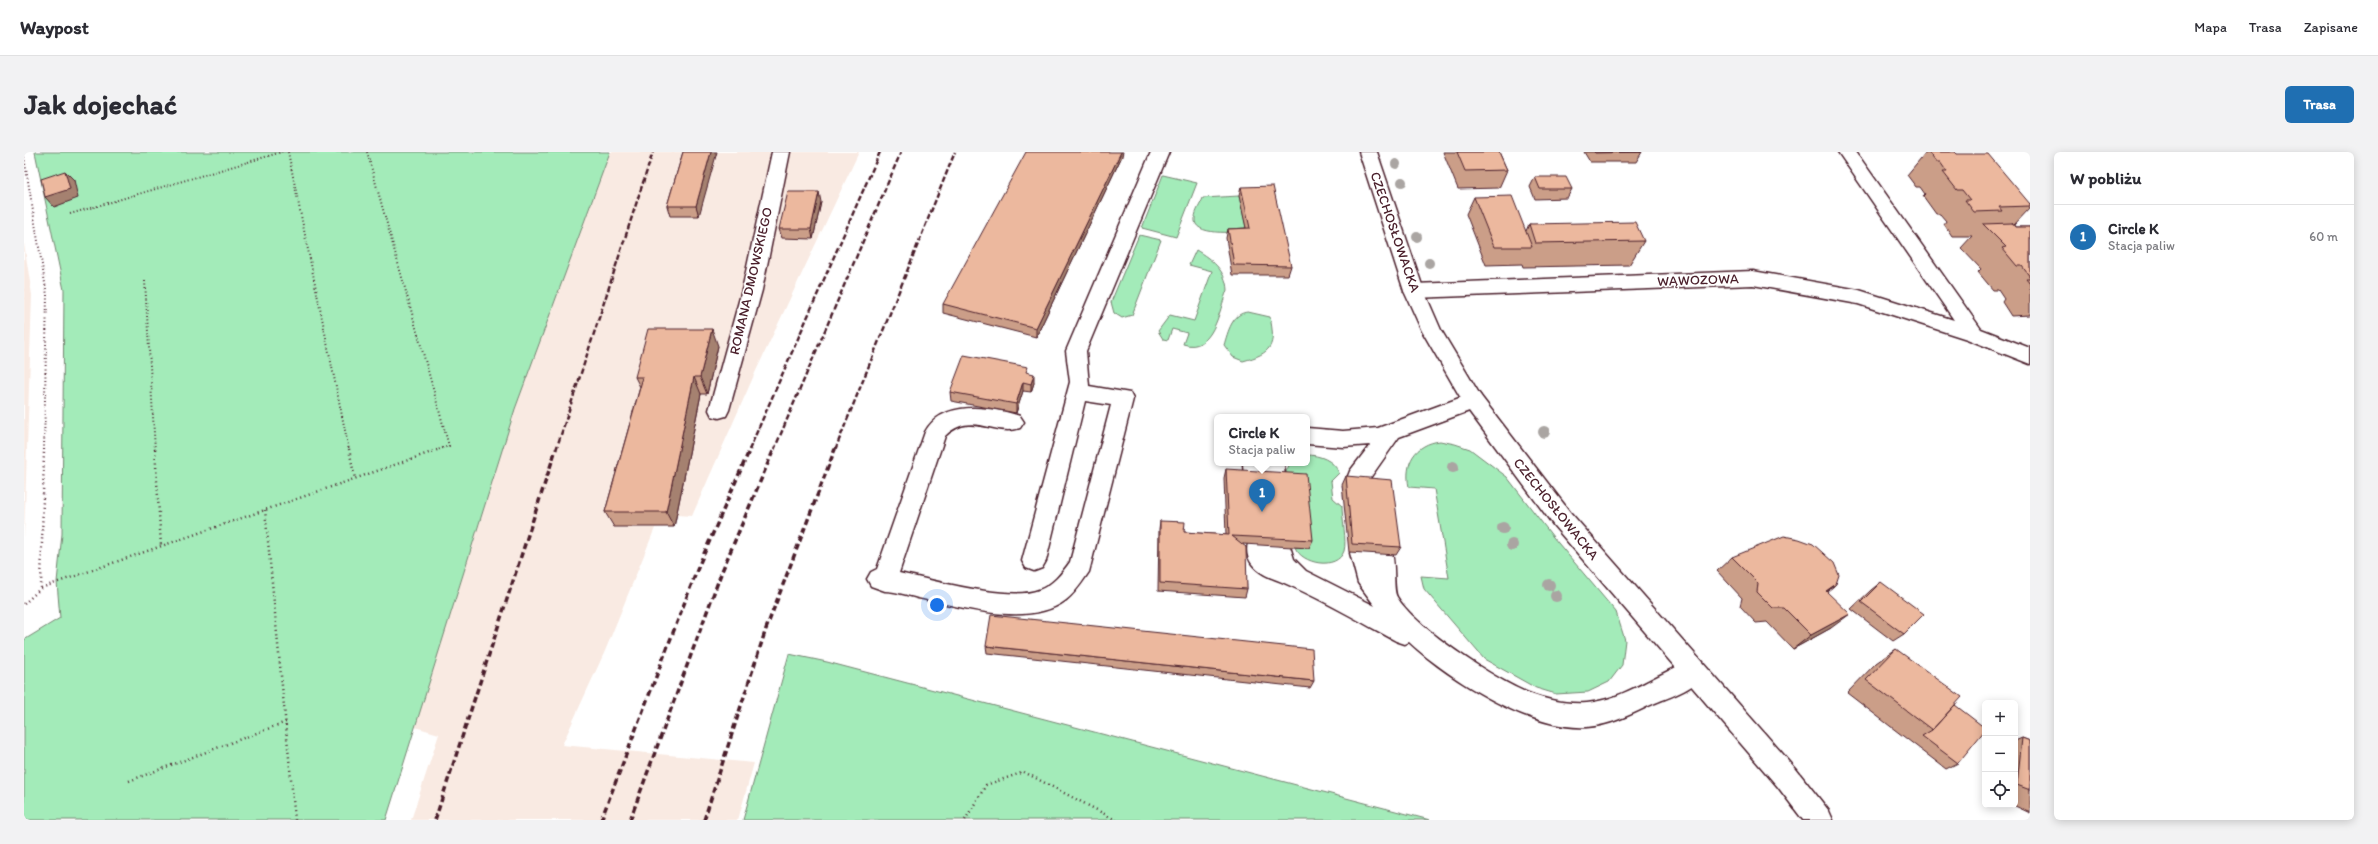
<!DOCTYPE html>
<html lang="pl">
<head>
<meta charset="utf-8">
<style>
	:root { --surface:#fff; --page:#f2f2f3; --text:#2b2b33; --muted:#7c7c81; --line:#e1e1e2; --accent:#1f6fb2 }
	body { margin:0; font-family:Itim,sans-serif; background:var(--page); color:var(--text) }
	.controls { position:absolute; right:12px; bottom:12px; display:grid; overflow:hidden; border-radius:6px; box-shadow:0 2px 10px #0003 }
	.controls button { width:36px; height:36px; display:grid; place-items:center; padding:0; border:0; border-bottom:1px solid var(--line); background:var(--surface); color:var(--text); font:20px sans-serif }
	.you { position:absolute; left:913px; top:453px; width:14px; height:14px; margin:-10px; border:3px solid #fff; border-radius:50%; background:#1a73e8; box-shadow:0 0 0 6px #1a73e833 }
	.badge { display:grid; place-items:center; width:26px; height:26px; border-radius:50%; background:var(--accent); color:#fff; font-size:13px; font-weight:700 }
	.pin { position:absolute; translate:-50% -33px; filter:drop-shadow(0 1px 2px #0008) }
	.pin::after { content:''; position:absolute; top:21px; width:14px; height:12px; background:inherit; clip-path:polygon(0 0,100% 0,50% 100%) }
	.popup { position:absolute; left:1190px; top:262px; width:96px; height:52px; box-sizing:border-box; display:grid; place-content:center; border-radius:6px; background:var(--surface); filter:drop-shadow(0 1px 3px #0005); font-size:13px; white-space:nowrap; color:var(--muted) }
	.popup b { font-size:15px; color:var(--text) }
	.popup::after { content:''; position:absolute; left:50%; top:100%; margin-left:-8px; border:8px solid transparent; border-top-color:var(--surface) }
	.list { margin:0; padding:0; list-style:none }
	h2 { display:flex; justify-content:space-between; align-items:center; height:52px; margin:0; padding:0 16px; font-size:17px }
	h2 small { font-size:13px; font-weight:400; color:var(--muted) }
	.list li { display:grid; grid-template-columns:26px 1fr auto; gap:12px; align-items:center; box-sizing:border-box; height:64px; padding:0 16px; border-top:1px solid var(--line) }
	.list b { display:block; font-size:15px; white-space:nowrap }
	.list p { margin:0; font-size:13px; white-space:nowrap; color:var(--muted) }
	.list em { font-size:13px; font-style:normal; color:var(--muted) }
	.icon { flex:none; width:22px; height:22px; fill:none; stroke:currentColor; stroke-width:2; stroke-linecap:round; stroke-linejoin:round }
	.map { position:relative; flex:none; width:2006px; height:668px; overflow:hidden; border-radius:6px }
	header { display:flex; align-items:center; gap:24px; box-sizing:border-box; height:56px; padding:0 20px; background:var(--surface); border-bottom:1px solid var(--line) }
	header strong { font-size:19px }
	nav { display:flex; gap:22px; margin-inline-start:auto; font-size:14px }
	.intro { display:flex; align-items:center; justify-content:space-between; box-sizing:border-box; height:96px; padding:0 24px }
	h1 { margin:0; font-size:28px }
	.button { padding:10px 18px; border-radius:6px; background:var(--accent); color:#fff; font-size:14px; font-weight:700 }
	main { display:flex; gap:24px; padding:0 24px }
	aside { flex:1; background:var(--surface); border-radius:6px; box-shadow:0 2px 10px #0003 }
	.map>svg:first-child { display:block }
	.built { fill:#f9eae2 }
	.green { fill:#a3ebb9; stroke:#768572 }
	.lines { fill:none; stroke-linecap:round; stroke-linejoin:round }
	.lane-casing { stroke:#4a1f2b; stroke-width:3 }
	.street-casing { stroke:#4a1f2b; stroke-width:3 }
	.secondary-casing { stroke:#4a1f2b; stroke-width:3 }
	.path-far1 { stroke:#4a1f2b; stroke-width:2; stroke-dasharray:1 2.5; stroke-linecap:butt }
	.path { stroke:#4a1f2b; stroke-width:2.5; stroke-dasharray:1 3.5; stroke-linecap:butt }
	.lane { fill:#fff; fill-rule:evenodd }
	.street { fill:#fff; fill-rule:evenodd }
	.secondary { fill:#fff; fill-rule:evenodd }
	.rail-far1 { stroke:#4a1f2b; stroke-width:2.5; stroke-dasharray:5.5 2.5; stroke-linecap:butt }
	.rail { stroke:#4a1f2b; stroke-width:3.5; stroke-dasharray:6 3.5; stroke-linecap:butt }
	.tree { fill:#aaa5a2 }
	.wall { fill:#cb9e88; stroke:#4a1f2b }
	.shaded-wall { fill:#a5816f; stroke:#4a1f2b }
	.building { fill:#ecb89e; stroke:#4a1f2b }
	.labels { text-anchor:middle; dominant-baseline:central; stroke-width:3; stroke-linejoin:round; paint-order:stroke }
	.street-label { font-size:14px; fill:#4a1f2b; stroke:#fff }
</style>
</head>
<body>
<header>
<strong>Waypost</strong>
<nav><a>Mapa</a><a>Trasa</a><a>Zapisane</a></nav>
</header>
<div class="intro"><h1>Jak dojechać</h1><a class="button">Trasa</a></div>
<main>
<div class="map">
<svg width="2006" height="668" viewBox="0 0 2006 668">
	<rect width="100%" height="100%" fill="#fff"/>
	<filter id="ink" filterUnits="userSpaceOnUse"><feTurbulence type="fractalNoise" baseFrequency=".025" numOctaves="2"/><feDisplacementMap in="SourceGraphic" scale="8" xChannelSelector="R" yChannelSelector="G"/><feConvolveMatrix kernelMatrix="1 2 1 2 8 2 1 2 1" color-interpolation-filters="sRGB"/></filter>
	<g filter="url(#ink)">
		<path class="built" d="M586 0H835L731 221 668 364 652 363 650 375 631 376 581 499 538 593 730 611 714 668H387L415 582 391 575 491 257Z
			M0 91 8 143 0 388Z"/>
		<path class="green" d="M11 0H586L491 257 362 668H0V488L36 466 33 430 38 382 40 138Z
			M1139 23 1173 31 1152 85 1118 76Z
			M1215 44 1223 79C1212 80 1168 85 1171 66 1171 59 1177 52 1179 46Z
			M1115 83 1137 88 1108 163 1098 166 1090 161 1087 150Z
			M1172 98C1187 107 1202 118 1203 138 1195 159 1189 202 1159 192L1163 181 1148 177 1144 188 1139 187 1134 179 1146 163 1170 169 1188 119 1165 113Z
			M1224 160 1246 165C1252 194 1248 201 1219 209L1209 205 1200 193C1204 180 1208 161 1224 160Z
			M1416 289 1431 292 1446 297 1483 325 1529 385 1592 460 1601 488 1598 513 1585 530 1564 540 1532 542 1512 536 1460 507 1400 437 1397 424 1425 426 1410 337 1385 335C1380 311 1391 292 1416 289Z
			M1283 303C1295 303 1310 308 1315 321L1307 329 1309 346 1318 354C1318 366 1323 389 1320 399 1313 419 1277 412 1271 395L1285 396 1262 320 1266 311H1283Z
			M765 502 803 510 1406 668H719Z"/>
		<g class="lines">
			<defs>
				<path id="lane" d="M748 0H766L738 138 705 258 702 264 695 266 688 264 685 258 718 138Z
					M1127 0H1145L1062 199 1065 234 1106 241 1109 247 1065 420C1058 430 1052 440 1042 448 1004 477 936 454 894 446 883 443 871 439 861 439L847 434 843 427 847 420 853 417 901 280C919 247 967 255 996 264L1000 270 996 276C969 285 948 258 921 284L875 421C909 428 985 450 1015 438 1029 433 1038 421 1046 410L1087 253 1061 249 1022 409 1018 416 1010 419 1002 416 998 409 1046 230 1042 199Z
					M1449 241 1456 243 1459 249 1456 255 1375 285 1344 329 1339 340 1331 343 1323 340 1320 334 1326 319 1346 293 1319 295 1283 292V276L1319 279 1354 276Z
					M1219 311H1260L1261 329 1258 335 1250 338 1242 335 1240 331 1231 336 1223 333 1220 327Z
					M1234 383 1242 386 1245 393 1248 388 1256 385 1264 388 1270 407 1282 419 1351 454 1334 431 1326 401 1329 394 1337 391 1345 394 1348 399 1350 395 1358 392 1366 395C1373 410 1368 437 1373 445 1390 474 1462 521 1493 536 1513 546 1541 553 1563 551 1602 547 1633 521 1669 508L1678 511 1681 519C1674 536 1648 544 1631 551 1609 561 1588 573 1563 575 1507 579 1425 527 1385 490L1381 492 1372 489C1337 470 1303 450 1267 434 1253 427 1238 425 1228 412 1222 404 1222 394 1226 386Z"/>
				<path id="street" d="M1814 0H1832L1957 177 2006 196V212L1943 187 1834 152 1729 133 1390 146 1383 144 1380 139 1383 134 1390 132 1729 119 1835 138 1930 168Z"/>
				<path id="secondary" d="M1335 0H1353L1400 139 1417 178 1456 243 1546 360 1772 617 1805 659 1809 668H1779L1754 635 1530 374 1442 255 1398 179 1380 139Z"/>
			</defs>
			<use href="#lane" class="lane-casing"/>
			<use href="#street" class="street-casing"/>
			<use href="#secondary" class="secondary-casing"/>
			<path class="path-far1" d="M264 0 325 298
				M343 0 425 294 413 298
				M0 5 23 143 20 298
				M46 62 258 0
				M121 129 131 298"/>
			<path class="path" d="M131 297 137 394
				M325 297 331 327
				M241 358 271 668
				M17 436 416 297
				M0 452 17 436 20 297
				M105 629 262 570
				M941 668 962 633 1000 620 1092 668"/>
			<use href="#lane" class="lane"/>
			<use href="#street" class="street"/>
			<use href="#secondary" class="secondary"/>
			<path class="rail-far1" d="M532 298 629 0
				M725 298 856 0
				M750 298 877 0
				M811 298 931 0"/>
			<path class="rail" d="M411 668 532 297
				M577 668 675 413 726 297
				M606 668 698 419 750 297
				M680 668 742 477 811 297"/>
		</g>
		<g class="tree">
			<circle cx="1372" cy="12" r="5"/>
			<circle cx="1378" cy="30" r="5"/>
			<circle cx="1393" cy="85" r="5"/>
			<circle cx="1405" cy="111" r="5"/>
			<circle cx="1520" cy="280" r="6"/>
			<circle cx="1429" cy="315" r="6"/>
			<circle cx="1479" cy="376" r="6"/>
			<circle cx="1488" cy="393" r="6"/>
			<circle cx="1525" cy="433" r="6"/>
			<circle cx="1532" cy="444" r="6"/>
		</g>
		<path class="wall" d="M659 0 675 64H646L643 54Z
			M1419 0H1475L1483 18 1475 36 1434 37Z
			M1560 0H1618L1612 10H1566Z
			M1902 0H1931L1933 2 2006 52V56L1990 73 1991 75H2006V163L1987 164 1978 150 1980 147 1974 138H1969L1954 120 1957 117 1937 96 1948 84H1928L1920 72 1922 69 1916 62H1912L1899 44 1901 42 1896 35H1892L1883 23Z
			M1098 4 1012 185 919 161V152Z
			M1511 25 1548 37 1543 46 1511 47 1506 35Z
			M1217 35 1267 114 1264 123H1208L1202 86 1204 77 1222 76 1215 44Z
			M1450 45 1502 79 1505 72 1620 89 1605 113 1499 115 1498 112 1462 113 1442 62Z
			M797 50 789 87 758 86 755 77Z
			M694 194 683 242H677L650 375H590L581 360 616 235 611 225Z
			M1004 221 1010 231 1007 240 999 239 992 261 927 249 926 240Z
			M1202 317 1289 388 1285 396 1219 392 1223 437 1221 445 1134 439 1135 377 1136 369 1160 380 1202 383 1200 326Z
			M1322 324 1377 395 1372 403 1325 400 1318 333Z
			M1708 405 1812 432 1803 440 1807 476 1769 497 1743 470 1732 471 1716 454 1718 446 1693 419Z
			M1857 430 1880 482 1869 489 1827 457 1847 438Z
			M962 494 1290 529 1286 536 963 501Z
			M1872 497 1931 553 1934 611 1922 617 1823 541 1852 511Z
			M1998 586 2006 589V661L1989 653H1991V589Z"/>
		<path class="shaded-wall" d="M687 0H693L675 64 672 54Z
			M1097 0H1099L1098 4 1012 185V176Z
			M41 19 50 28 54 46 30 55 21 45Z
			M795 40 797 50 789 87 787 77Z
			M688 177 694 194 683 242 676 225Z
			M1010 222V231L1007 240V232Z
			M670 225 677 242 650 375 642 360Z
			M999 230V239L992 261V252Z
			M1812 432 1794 447 1802 439Z
			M1826 462 1807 476 1769 497 1787 483Z"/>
		<path class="building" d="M659 0H687L672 54H643Z
			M1002 0H1097L1012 176 919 152Z
			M1433 0H1475L1483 18 1441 19Z
			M1570 0H1618L1571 1Z
			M1904 0H1931L1933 2H1964L2006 52V54L1975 55 1978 59 1950 60 1941 48H1946L1938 38H1933L1919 20H1923L1916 10H1912Z
			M41 19 46 37 21 45 17 27Z
			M1511 25H1542L1548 37H1516Z
			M1249 34 1267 114 1210 113 1204 77 1226 76 1217 35Z
			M764 40H795L787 77H755Z
			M1488 44 1508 95H1470L1450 45Z
			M1611 70 1620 89 1511 91 1505 72Z
			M1988 71 1991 75H2006V125L1998 114H1993L1978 96 1982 95 1959 72Z
			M2002 126H2006V131Z
			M624 177H688L676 225H670L642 360H581L619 225H611Z
			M940 203 1004 215 1002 220 1010 222 1007 232 999 230 992 252 926 240Z
			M1202 317 1282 322 1289 388 1208 384 1222 395 1223 437 1136 431V369L1161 370 1160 380 1205 383Z
			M1322 324 1368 328 1377 395 1328 392Z
			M1760 384 1775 387 1789 392 1810 411 1815 423 1812 432 1802 439 1826 462 1787 483 1760 456H1749L1733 440 1734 431 1708 405Z
			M1857 430 1900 462 1880 482 1837 450Z
			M967 463 1288 497 1290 529 962 494Z
			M1872 497 1938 545 1908 578 1842 528Z
			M1931 553 1961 576V578L1934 611 1898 584 1908 578Z
			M1998 586 2006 589V638L1993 633Z"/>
	</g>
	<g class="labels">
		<g class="street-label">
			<text transform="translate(1371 80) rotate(71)">CZECHOSŁOWACKA</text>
			<text transform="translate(1674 128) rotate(-2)">WĄWOZOWA</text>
			<text transform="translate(727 129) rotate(-77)">ROMANA DMOWSKIEGO</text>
			<text transform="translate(1532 357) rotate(51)">CZECHOSŁOWACKA</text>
		</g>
	</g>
</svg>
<div class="controls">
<button>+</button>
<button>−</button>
<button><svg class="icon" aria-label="locate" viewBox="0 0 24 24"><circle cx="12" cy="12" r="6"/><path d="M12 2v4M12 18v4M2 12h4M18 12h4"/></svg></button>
</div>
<div class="you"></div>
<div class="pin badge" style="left:1238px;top:360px">1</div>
<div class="popup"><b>Circle K</b>Stacja paliw</div>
</div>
<aside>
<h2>W pobliżu<small></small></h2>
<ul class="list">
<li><span class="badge">1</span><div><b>Circle K</b><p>Stacja paliw</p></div><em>60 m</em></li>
</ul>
</aside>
</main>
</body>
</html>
